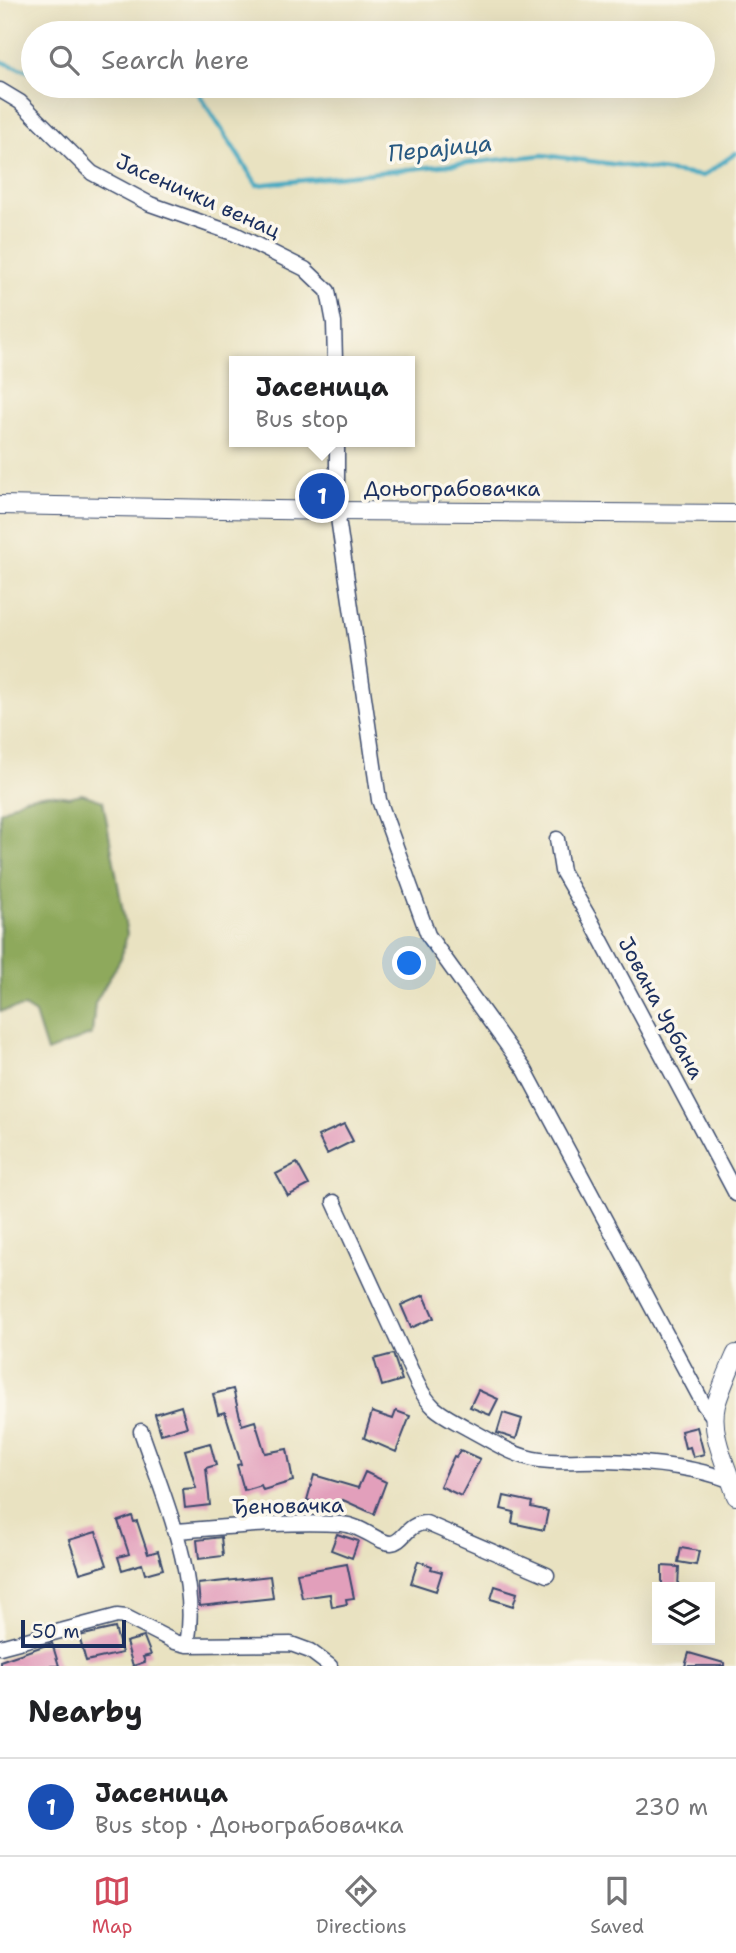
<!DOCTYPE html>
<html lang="en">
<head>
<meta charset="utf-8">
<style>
	:root { --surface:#fff; --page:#f6f6f6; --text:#202124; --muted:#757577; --line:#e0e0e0; --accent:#d1495b }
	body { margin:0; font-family:"Shantell Sans",sans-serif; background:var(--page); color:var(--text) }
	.controls { position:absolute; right:21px; bottom:21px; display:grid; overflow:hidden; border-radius:0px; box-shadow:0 7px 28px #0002 }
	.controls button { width:63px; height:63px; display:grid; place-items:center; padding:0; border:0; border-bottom:2px solid var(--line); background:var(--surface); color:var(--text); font:35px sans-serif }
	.scale { position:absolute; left:21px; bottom:18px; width:105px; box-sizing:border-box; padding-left:7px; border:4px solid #1b2f5e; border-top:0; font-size:19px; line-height:24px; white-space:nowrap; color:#1b2f5e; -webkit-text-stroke:5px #fbf7ec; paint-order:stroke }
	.you { position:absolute; left:410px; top:964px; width:24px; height:24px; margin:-18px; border:5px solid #fff; border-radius:50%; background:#1a73e8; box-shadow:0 0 0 10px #1a73e833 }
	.badge { display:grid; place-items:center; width:46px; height:46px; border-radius:50%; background:var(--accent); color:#fff; font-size:23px; font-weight:700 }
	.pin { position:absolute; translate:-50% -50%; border:4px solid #fff; box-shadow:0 2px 7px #0006 }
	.popup { position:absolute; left:229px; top:356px; width:186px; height:91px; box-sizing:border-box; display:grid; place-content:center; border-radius:0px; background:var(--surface); filter:drop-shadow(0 2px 5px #0005); font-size:23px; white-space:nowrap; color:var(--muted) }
	.popup b { font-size:26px; color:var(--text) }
	.popup::after { content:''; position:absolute; left:50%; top:100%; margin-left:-14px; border:14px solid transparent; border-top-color:var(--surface) }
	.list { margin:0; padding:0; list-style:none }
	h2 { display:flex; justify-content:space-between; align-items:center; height:91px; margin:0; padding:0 28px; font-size:30px }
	h2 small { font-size:23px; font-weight:400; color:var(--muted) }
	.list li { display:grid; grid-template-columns:46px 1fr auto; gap:21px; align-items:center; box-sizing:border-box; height:98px; padding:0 28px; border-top:2px solid var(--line) }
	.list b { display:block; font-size:26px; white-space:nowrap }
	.list p { margin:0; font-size:23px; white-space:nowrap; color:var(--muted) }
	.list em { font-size:23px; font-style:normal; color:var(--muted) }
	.icon { flex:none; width:38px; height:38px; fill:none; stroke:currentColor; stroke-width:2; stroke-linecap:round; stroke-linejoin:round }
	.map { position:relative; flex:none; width:736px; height:1666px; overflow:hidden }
	.search { position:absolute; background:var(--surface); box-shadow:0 7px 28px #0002; left:21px; right:21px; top:21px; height:77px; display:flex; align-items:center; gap:18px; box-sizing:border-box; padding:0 24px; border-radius:38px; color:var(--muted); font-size:26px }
	.sheet { height:189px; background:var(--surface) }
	nav { display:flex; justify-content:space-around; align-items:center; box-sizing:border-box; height:98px; border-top:2px solid var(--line); background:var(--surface); font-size:19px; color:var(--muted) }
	nav a { display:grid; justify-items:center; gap:4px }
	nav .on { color:var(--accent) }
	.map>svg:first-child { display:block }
	.forest { fill:#8ea95b; stroke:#546c5c; stroke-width:2 }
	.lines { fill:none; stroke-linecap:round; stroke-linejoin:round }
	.stream { stroke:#41a8c1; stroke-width:4.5 }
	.building { fill:#e29fbb }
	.minor-casing { stroke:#3a4a6d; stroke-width:17 }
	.tertiary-casing { stroke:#3a4a6d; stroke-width:20 }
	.minor { stroke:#fff; stroke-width:14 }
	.tertiary { stroke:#fff; stroke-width:18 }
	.labels { text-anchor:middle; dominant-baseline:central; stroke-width:7; stroke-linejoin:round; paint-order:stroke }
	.street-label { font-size:21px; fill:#1b2f5e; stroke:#fbf7ec }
	.water-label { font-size:23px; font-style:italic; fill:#285981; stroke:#fbf7ec }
</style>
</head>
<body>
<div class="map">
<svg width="736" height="1666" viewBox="0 0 736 1666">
	<rect width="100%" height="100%" fill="#fbf7ec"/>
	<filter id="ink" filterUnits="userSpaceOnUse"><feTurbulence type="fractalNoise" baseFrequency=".0143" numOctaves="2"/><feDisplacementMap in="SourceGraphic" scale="14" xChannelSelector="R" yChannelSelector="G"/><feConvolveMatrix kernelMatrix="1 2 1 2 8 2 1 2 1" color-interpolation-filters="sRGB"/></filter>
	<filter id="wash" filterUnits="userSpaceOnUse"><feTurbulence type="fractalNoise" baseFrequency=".00686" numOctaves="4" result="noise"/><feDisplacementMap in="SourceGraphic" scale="28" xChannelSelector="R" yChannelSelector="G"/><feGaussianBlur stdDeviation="1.57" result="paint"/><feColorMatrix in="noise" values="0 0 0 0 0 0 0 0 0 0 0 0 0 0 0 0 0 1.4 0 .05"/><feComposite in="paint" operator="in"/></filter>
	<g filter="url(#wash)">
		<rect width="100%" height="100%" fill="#e9e2c1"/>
		<path class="forest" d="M49 794 69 797 82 794 103 801 127 934 121 958 95 1003 92 1034 47 1052 35 1014 24 1007 0 1011V812L24 798Z"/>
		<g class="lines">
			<path class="stream" d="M0 61 33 73
				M194 86 257 185 543 155 703 176 736 153"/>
		</g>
		<g id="blocks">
			<path class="building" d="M344 1124 353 1141 327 1154 318 1136Z
				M297 1163 309 1185 288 1196 276 1174Z
				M424 1295 434 1318 411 1328 401 1305Z
				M393 1354 402 1380 382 1386 374 1359Z
				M233 1389 242 1425 255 1421 265 1453 287 1449 293 1481 263 1490 261 1485 244 1490 237 1465 241 1464 225 1412 218 1414 213 1394Z
				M478 1390 498 1399 490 1415 470 1407Z
				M181 1406 187 1427 161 1434 155 1414Z
				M396 1411 410 1416 396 1452 364 1438 372 1412 393 1419Z
				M503 1413 522 1419 516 1439 497 1433Z
				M697 1427 704 1454 693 1457 690 1447 685 1448 681 1431Z
				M210 1443 216 1465 206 1468 210 1505 185 1508 183 1489 196 1488 185 1450Z
				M460 1450 480 1459 461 1496 440 1486 454 1456 456 1457Z
				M365 1472 386 1482 374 1514 343 1500 340 1510 307 1500 314 1475 358 1488Z
				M504 1496 532 1502 531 1507 548 1511 544 1530 512 1523 514 1512 501 1509Z
				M132 1516 134 1522 137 1521 148 1554 158 1551 163 1569 145 1574 142 1564 122 1570 118 1557 129 1554 118 1521Z
				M96 1532 107 1565 80 1573 69 1540Z
				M337 1534 358 1541 352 1558 331 1550Z
				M221 1537 223 1556 199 1559 197 1540Z
				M681 1548 699 1551 696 1565 678 1562Z
				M418 1561 432 1566 431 1569 442 1572 436 1591 411 1583Z
				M347 1564 354 1598 346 1599 347 1604 332 1607 330 1594 302 1598 297 1573Z
				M662 1566 679 1567 678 1587H662Z
				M270 1576 273 1598 200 1606 198 1584Z
				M495 1586 517 1593 513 1606 491 1599Z
				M115 1628 122 1653 86 1661 79 1636Z
				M144 1637 151 1655 143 1657 145 1662 133 1666 126 1642Z
				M52 1643 59 1666H0V1661Z
				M689 1653 724 1663V1666H685Z"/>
		</g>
	</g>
	<g filter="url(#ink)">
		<use href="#blocks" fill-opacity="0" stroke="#3a4a6d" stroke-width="2"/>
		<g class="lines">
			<defs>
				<path id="minor" d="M0 90 20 102 92 173 150 204 235 234 305 269 328 291 334 323 335 361
					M337 442V511L379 800 428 935 525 1070 704 1405 715 1419
					M557 839 562 871 591 921 736 1194
					M334 1202 417 1383C431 1411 441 1413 467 1428 490 1440 514 1457 540 1460 561 1463 584 1460 605 1461 647 1462 693 1466 732 1481L736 1480
					M141 1431C163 1496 200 1576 187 1645
					M174 1531C230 1527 286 1521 341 1524 362 1525 378 1543 391 1543 404 1542 407 1523 426 1523L547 1575
					M0 1647 117 1616 126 1617 175 1642 187 1645 291 1644 310 1651 330 1666"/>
				<path id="tertiary" d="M0 505 337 511 736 514
					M736 1354C729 1370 721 1388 716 1405 709 1434 728 1469 736 1496"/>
			</defs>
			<use href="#minor" class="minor-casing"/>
			<use href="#tertiary" class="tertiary-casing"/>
			<use href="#minor" class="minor"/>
			<use href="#tertiary" class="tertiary"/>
		</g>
	</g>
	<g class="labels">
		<g class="street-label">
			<text transform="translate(198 196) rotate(24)">Јасенички венац</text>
			<text x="452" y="489">Доњограбовачка</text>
			<text transform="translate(661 1008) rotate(62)">Јована Урбана</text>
			<text transform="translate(288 1506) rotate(-1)">Ђеновачка</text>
		</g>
		<g class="water-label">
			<text transform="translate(440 148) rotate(-6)">Перајица</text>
		</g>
	</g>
</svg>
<div class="controls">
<button><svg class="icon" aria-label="layers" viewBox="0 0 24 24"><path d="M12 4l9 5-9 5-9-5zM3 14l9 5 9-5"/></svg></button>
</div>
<div class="scale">50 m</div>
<div class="you"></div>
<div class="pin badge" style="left:322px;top:496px;background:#1a4fb4">1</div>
<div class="popup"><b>Јасеница</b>Bus stop</div>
<div class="search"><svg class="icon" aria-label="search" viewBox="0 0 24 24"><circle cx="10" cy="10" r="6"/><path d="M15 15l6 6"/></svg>Search here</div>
</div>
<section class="sheet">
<h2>Nearby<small></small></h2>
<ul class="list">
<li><span class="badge" style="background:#1a4fb4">1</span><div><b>Јасеница</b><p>Bus stop · Доњограбовачка</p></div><em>230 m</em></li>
</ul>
</section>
<nav>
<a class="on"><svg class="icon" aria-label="map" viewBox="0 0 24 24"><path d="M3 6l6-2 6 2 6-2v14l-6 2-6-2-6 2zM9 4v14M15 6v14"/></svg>Map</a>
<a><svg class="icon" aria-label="directions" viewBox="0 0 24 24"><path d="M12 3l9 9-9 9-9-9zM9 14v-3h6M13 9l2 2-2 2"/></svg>Directions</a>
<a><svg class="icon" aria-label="saved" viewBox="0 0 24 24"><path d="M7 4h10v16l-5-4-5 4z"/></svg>Saved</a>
</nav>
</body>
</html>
